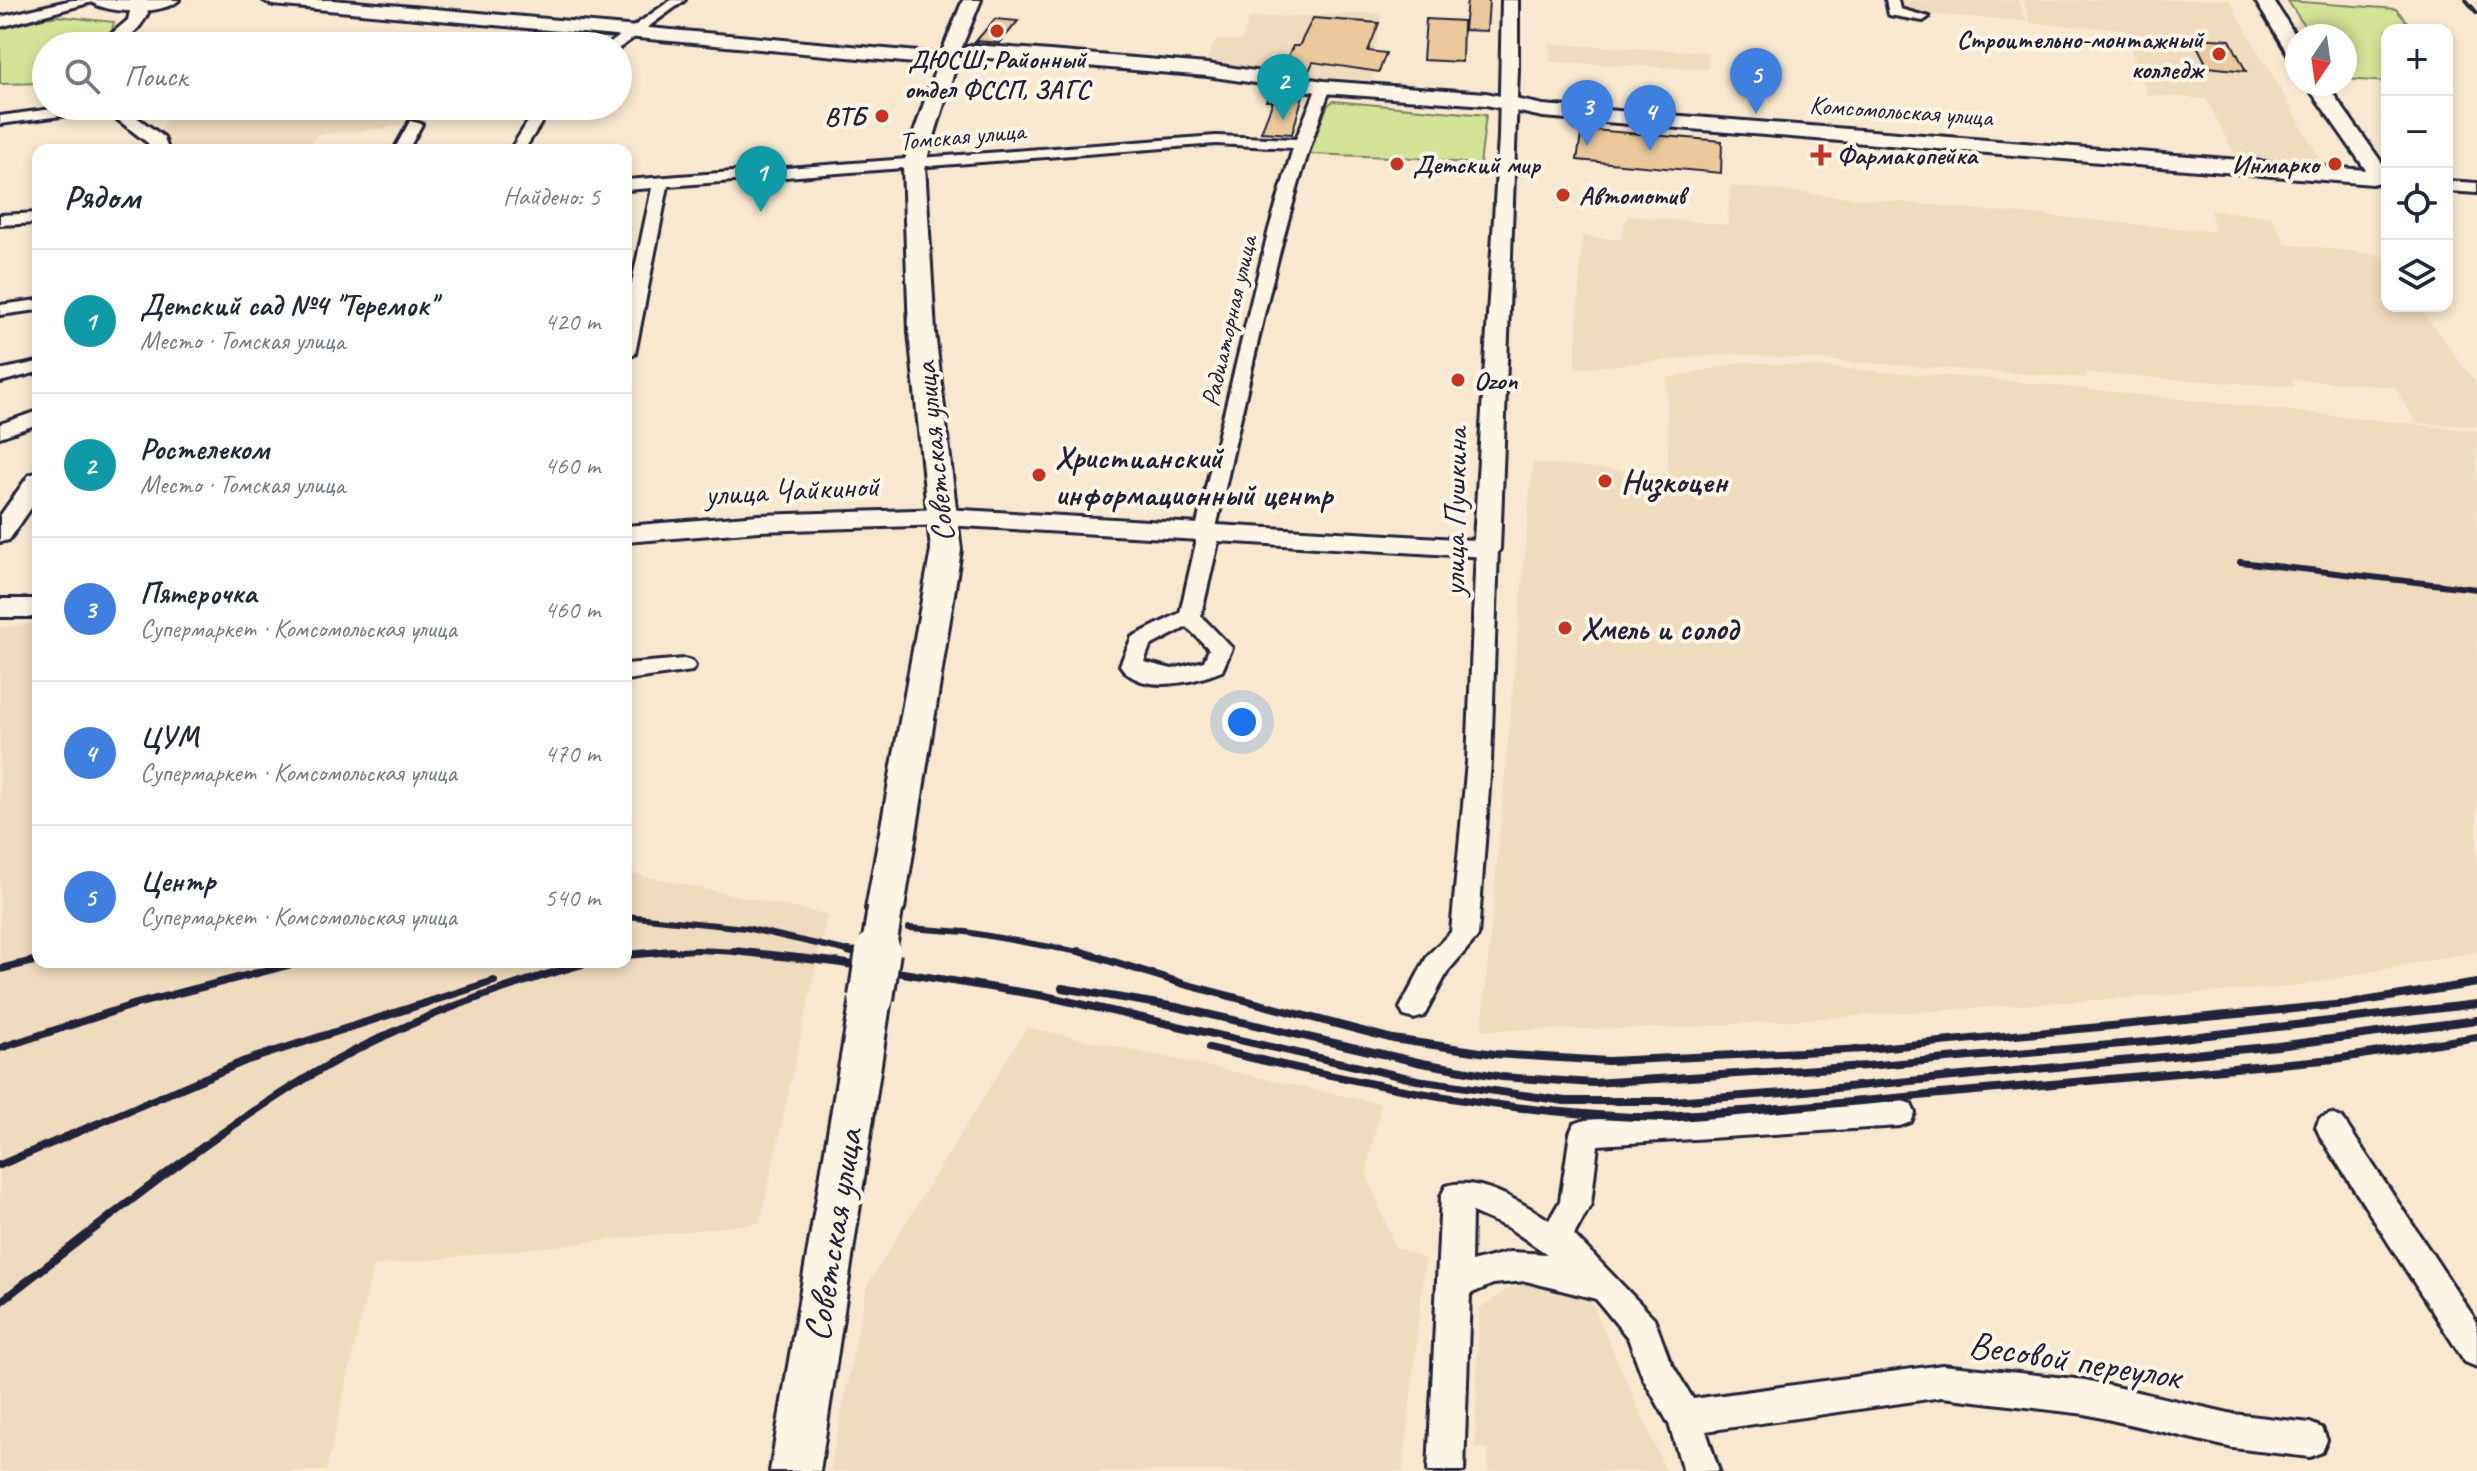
<!DOCTYPE html>
<html lang="ru">
<head>
<meta charset="utf-8">
<style>
	:root { --surface:#fff; --page:#f2f2f3; --text:#1f2937; --muted:#747a83; --line:#e0e1e3; --accent:#c8321e }
	body { margin:0; font-family:Caveat,sans-serif; background:var(--page); color:var(--text) }
	.controls { position:absolute; right:24px; top:24px; display:grid; overflow:hidden; border-radius:16px; box-shadow:0 4px 12px #0003 }
	.controls button { width:72px; height:72px; display:grid; place-items:center; padding:0; border:0; border-bottom:2px solid var(--line); background:var(--surface); color:var(--text); font:40px sans-serif }
	.compass { position:absolute; left:2285px; top:24px; width:72px; height:72px; border-radius:50%; background:var(--surface); box-shadow:0 4px 12px #0003; rotate:193deg }
	.you { position:absolute; left:1242px; top:722px; width:28px; height:28px; margin:-20px; border:6px solid #fff; border-radius:50%; background:#1a73e8; box-shadow:0 0 0 12px #1a73e833 }
	.badge { display:grid; place-items:center; width:52px; height:52px; border-radius:50%; background:var(--accent); color:#fff; font-size:26px; font-weight:700 }
	.pin { position:absolute; translate:-50% -66px; filter:drop-shadow(0 2px 4px #0008) }
	.pin::after { content:''; position:absolute; top:42px; width:28px; height:24px; background:inherit; clip-path:polygon(0 0,100% 0,50% 100%) }
	.list { margin:0; padding:0; list-style:none }
	h2 { display:flex; justify-content:space-between; align-items:center; height:104px; margin:0; padding:0 32px; font-size:34px }
	h2 small { font-size:26px; font-weight:400; color:var(--muted) }
	.list li { display:grid; grid-template-columns:52px 1fr auto; gap:24px; align-items:center; box-sizing:border-box; height:144px; padding:0 32px; border-top:2px solid var(--line) }
	.list b { display:block; font-size:30px; white-space:nowrap }
	.list p { margin:0; font-size:26px; white-space:nowrap; color:var(--muted) }
	.list em { font-size:26px; font-style:normal; color:var(--muted) }
	.icon { flex:none; width:44px; height:44px; fill:none; stroke:currentColor; stroke-width:2; stroke-linecap:round; stroke-linejoin:round }
	.map { position:relative; flex:none; width:2477px; height:1471px; overflow:hidden }
	.search { position:absolute; background:var(--surface); box-shadow:0 4px 12px #0003; left:32px; top:32px; width:600px; height:88px; display:flex; align-items:center; gap:20px; box-sizing:border-box; padding:0 28px; border-radius:44px; color:var(--muted); font-size:30px }
	.panel { position:absolute; background:var(--surface); box-shadow:0 4px 12px #0003; left:32px; top:144px; width:600px; height:824px; border-radius:16px }
	.map>svg:first-child { display:block }
	.built { fill:#efdbbd }
	.green { fill:#d4e396; stroke:#7b8268; stroke-width:2 }
	.building { fill:#ebc99d; stroke:#22223b; stroke-width:2 }
	.lines { fill:none; stroke-linecap:round; stroke-linejoin:round }
	.minor-casing { stroke:#22223b; stroke-width:6 }
	.tertiary-casing { stroke:#22223b; stroke-width:6 }
	.secondary-casing { stroke:#22223b; stroke-width:6 }
	.minor { fill:#fcf5e5; fill-rule:evenodd }
	.tertiary { fill:#fcf5e5; fill-rule:evenodd }
	.secondary { fill:#fcf5e5; fill-rule:evenodd }
	.rail-far2 { stroke:#22223b; stroke-width:4 }
	.rail-far1 { stroke:#22223b; stroke-width:6 }
	.rail { stroke:#22223b; stroke-width:8 }
	.secondary-bridge-far1-casing { stroke:#22223b; stroke-width:40; stroke-linecap:butt }
	.secondary-bridge-casing { stroke:#22223b; stroke-width:50; stroke-linecap:butt }
	.secondary-bridge-far1 { stroke:#fcf5e5; stroke-width:34 }
	.secondary-bridge { stroke:#fcf5e5; stroke-width:44 }
	.poi-dot { fill:#c8321e; stroke:#fcf5e5; stroke-width:3 }
	.labels { text-anchor:middle; dominant-baseline:central; stroke-width:8; stroke-linejoin:round; paint-order:stroke }
	.far-poi-label { font-size:26px; font-weight:bold; fill:#22223b; stroke:#fcf5e5; text-anchor:start }
	.far-street-label { font-size:26px; fill:#22223b; stroke:#fcf5e5 }
	.street-label { font-size:32px; fill:#22223b; stroke:#fcf5e5 }
	.poi-label { font-size:32px; font-weight:bold; fill:#22223b; stroke:#fcf5e5; text-anchor:start }
	.near-street-label { font-size:38px; fill:#22223b; stroke:#fcf5e5 }
</style>
</head>
<body>
<div class="map">
<svg width="2477" height="1471" viewBox="0 0 2477 1471">
	<rect width="100%" height="100%" fill="#f7e8cf"/>
	<filter id="ink" filterUnits="userSpaceOnUse"><feTurbulence type="fractalNoise" baseFrequency=".0125" numOctaves="2"/><feDisplacementMap in="SourceGraphic" scale="16" xChannelSelector="R" yChannelSelector="G"/><feConvolveMatrix kernelMatrix="1 2 1 2 8 2 1 2 1" color-interpolation-filters="sRGB"/></filter>
	<g filter="url(#ink)">
		<path class="built" d="M1895 0H2018L2026 21 1897 12Z
			M2023 0H2229L2327 171 2239 162 2206 99 2148 95 2123 29 2031 23Z
			M1381 13 1371 83 1202 69 1216 40 1242 41 1249 18Z
			M1549 44 1707 52 1708 69 1550 62Z
			M173 106H428L420 119 386 128 316 135 308 150H168L161 130Z
			M1730 186 2216 232 2210 210 2271 217 2286 244 2375 254 2387 259V306H2418L2477 384V426L2416 423 2395 387 2291 379 2295 387 2085 373 2087 378 1730 354 1575 369 1582 236 1620 240 1628 216 1728 225Z
			M1745 362 1989 379 2477 431V951L2293 987 1672 1028 1482 1030 1533 463 1668 475 1667 378Z
			M38 623V962H626V872L827 915 760 1223 373 1266 326 1471H0V628Z
			M1027 1027 1381 1104 1366 1172 1395 1247 1425 1259 1403 1471H830L867 1286Z
			M1535 1278 1589 1297 1666 1471H1488V1449L1475 1447 1479 1309 1516 1284Z"/>
		<path class="green" d="M2288 1 2396 9 2414 30H2387V82L2345 79V36H2311Z
			M58 16 114 22 111 34 98 46H46V83L0 84V25Z
			M1333 101 1486 115 1480 165 1418 158 1308 154 1328 105Z"/>
		<path class="building" d="M1467 0H1489L1487 31 1464 30Z
			M1313 18 1379 23 1368 51 1386 53 1379 72 1313 62 1307 75 1280 72 1293 46H1299Z
			M995 19 1018 21 1000 43 976 41Z
			M1426 19 1463 21 1462 62 1423 60Z
			M2193 38 2230 40 2246 71 2208 67Z
			M1272 88 1303 95 1292 134 1261 132 1273 101H1266Z
			M1582 129 1722 141 1721 173 1577 160Z"/>
		<g class="lines">
			<defs>
				<path id="minor" d="M671 0H685L618 49 606 46Z
					M1886 0H1898L1900 9 1929 17 1923 21 1889 15Z
					M1324 83 1331 87C1277 230 1250 383 1215 532L1218 543 1201 616 1232 648 1222 671C1195 682 1140 696 1120 665L1132 637 1180 613 1196 543 1195 532 1269 229 1293 148 1216 144 668 186 635 354 626 359V311L652 188 626 190V180L1216 136 1296 139 1317 87ZM1187 627 1209 649 1204 661 1172 669 1144 662 1150 646Z
					M74 106H114L107 110 0 124V116Z
					M538 106H552L524 150H510Z
					M410 121 422 124 408 150H394Z
					M2447 181 2477 183V193L2447 191Z
					M38 213V223L0 225V215Z
					M38 300V310L0 315V305Z
					M38 362V372L0 382V370Z
					M38 411V424L0 437V424Z
					M1487 543 1498 549 1491 762 1478 936 1448 971 1424 1016 1414 1019 1404 1016 1400 1008 1428 955 1451 932 1467 762 1476 549Z
					M684 659 692 661 695 666 692 671 626 680V664Z
					M1900 1100 1911 1104 1915 1113 1911 1122 1900 1126 1598 1145 1591 1204 1574 1235 1654 1318 1669 1359 1693 1399 1942 1365 2085 1380 2233 1414 2310 1423 2322 1428 2327 1440 2322 1452 2310 1457 2233 1448 2085 1414 1942 1397 1706 1431 1719 1471H1683L1669 1424 1643 1378 1628 1338 1596 1299 1526 1281 1493 1284 1470 1294 1464 1471H1428L1441 1196 1446 1186C1477 1175 1523 1203 1549 1220L1560 1201 1570 1133 1574 1124 1585 1120ZM1472 1212 1509 1228 1547 1254 1510 1252 1471 1262Z
					M2331 1114 2342 1118 2477 1322V1367L2465 1362 2320 1136 2316 1127 2320 1118Z"/>
				<path id="tertiary" d="M72 0H100L0 27V17Z
					M1502 0H1518V69L1500 549 1496 555 1487 557 945 525 759 531 626 542V526L759 515 945 509 1474 540 1499 137Z
					M132 3 146 6 148 13C138 34 120 46 97 46L128 20Z
					M100 106H121L164 137 168 150H150L148 143Z
					M38 472V498L9 540 0 542V516L29 475Z
					M0 599H38V617H0Z"/>
				<path id="secondary" d="M89 0H179C163 15 105 15 89 0Z
					M263 0H333L941 54 963 0H981L961 49 975 45 1207 64 1324 81 1486 93 1543 105 2366 170 2306 84H2326L2387 170 2380 182 2372 184 1543 117 1486 105 1324 93 1207 76 976 57 981 62 978 66H956L925 165 935 332 961 550 904 909 898 919 885 923 872 919 866 909 931 550 909 332 903 165 937 65 272 5Z
					M2255 0H2273L2297 38V59L2290 57Z
					M871 982 885 987 891 998 820 1471H770L851 998 857 987Z"/>
			</defs>
			<use href="#minor" class="minor-casing"/>
			<use href="#tertiary" class="tertiary-casing"/>
			<use href="#secondary" class="secondary-casing"/>
			<use href="#minor" class="minor"/>
			<use href="#tertiary" class="tertiary"/>
			<use href="#secondary" class="secondary"/>
			<path class="rail-far2" d="M2466 0 2477 13"/>
			<path class="rail-far1" d="M2240 562 2477 589
				M626 916 746 928 857 953
				M909 928 966 932 1085 953
				M647 953 697 950 760 953"/>
			<path class="rail" d="M734 951 835 962 1045 996 1417 1080 1565 1101H1673L1784 1093 2278 1046 2477 1020
				M848 951 889 960
				M1079 951 1184 984 1393 1039 1494 1054 1608 1061 1866 1049 2345 1004 2477 983
				M626 955 672 951
				M0 969 38 960
				M1062 988 1176 1007 1422 1063 1502 1077 1593 1083 1866 1066 2157 1041 2477 1004
				M0 1048 136 1004 300 962
				M1209 1048C1362 1084 1512 1116 1669 1118L2335 1059 2477 1037
				M0 1165 245 1061 494 981
				M0 1302C108 1219 212 1132 330 1064 412 1018 500 987 590 962"/>
			<defs>
				<path id="secondary-bridge-far1" d="M878 953 885 909"/>
				<path id="secondary-bridge" d="M871 998 878 951"/>
			</defs>
			<use href="#secondary-bridge-far1" class="secondary-bridge-far1-casing"/>
			<use href="#secondary-bridge" class="secondary-bridge-casing"/>
			<use href="#secondary-bridge-far1" class="secondary-bridge-far1"/>
			<use href="#secondary-bridge" class="secondary-bridge"/>
		</g>
	</g>
	<g class="poi-dot">
		<circle cx="997" cy="31" r="8"/>
		<circle cx="2219" cy="54" r="8"/>
		<circle cx="882" cy="116" r="8"/>
		<path d="M1817 143h8v8h8v8h-8v8h-8v-8h-8v-8h8z"/>
		<circle cx="1397" cy="164" r="8"/>
		<circle cx="2335" cy="164" r="8"/>
		<circle cx="1563" cy="195" r="8"/>
		<circle cx="1458" cy="380" r="8"/>
		<circle cx="1039" cy="475" r="8"/>
		<circle cx="1605" cy="481" r="8"/>
		<circle cx="1565" cy="628" r="8"/>
	</g>
	<g class="labels">
		<g class="far-poi-label">
			<text x="2203" y="39" text-anchor="end">Строительно-монтажный<tspan x="2203" dy="30">колледж</tspan></text>
			<text x="997" y="59" text-anchor="middle">ДЮСШ, Районный<tspan x="997" dy="30">отдел ФССП, ЗАГС</tspan></text>
			<text x="866" y="116" text-anchor="end">ВТБ</text>
			<text x="1837" y="155">Фармакопейка</text>
			<text x="1413" y="164">Детский мир</text>
			<text x="2319" y="164" text-anchor="end">Инмарко</text>
			<text x="1579" y="195">Автомотив</text>
			<text x="1474" y="380">Ozon</text>
		</g>
		<g class="far-street-label">
			<text transform="translate(1901 111) rotate(4)">Комсомольская улица</text>
			<text transform="translate(962 136) rotate(-5)">Томская улица</text>
			<text transform="translate(1229 321) rotate(-77)">Радиаторная улица</text>
		</g>
		<g class="street-label">
			<text transform="translate(934 452) rotate(-96)">Советская улица</text>
			<text transform="translate(792 490) rotate(-3)">улица Чайкиной</text>
			<text transform="translate(1455 512) rotate(-89)">улица Пушкина</text>
		</g>
		<g class="poi-label">
			<text x="1055" y="457">Христианский<tspan x="1055" dy="37">информационный центр</tspan></text>
			<text x="1621" y="481">Низкоцен</text>
			<text x="1581" y="628">Хмель и солод</text>
		</g>
		<g class="near-street-label">
			<text transform="translate(833 1235) rotate(-81)">Советская улица</text>
			<text transform="translate(2075 1360) rotate(9)">Весовой переулок</text>
		</g>
	</g>
</svg>
<div class="controls">
<button>+</button>
<button>−</button>
<button><svg class="icon" aria-label="locate" viewBox="0 0 24 24"><circle cx="12" cy="12" r="6"/><path d="M12 2v4M12 18v4M2 12h4M18 12h4"/></svg></button>
<button><svg class="icon" aria-label="layers" viewBox="0 0 24 24"><path d="M12 4l9 5-9 5-9-5zM3 14l9 5 9-5"/></svg></button>
</div>
<svg class="compass" viewBox="-18 -18 36 36"><path d="M0-13l5 13h-10z" fill="#e53935"/><path d="M0 13l5-13h-10z" fill="#747a83"/></svg>
<div class="you"></div>
<div class="pin badge" style="left:761px;top:212px;background:#0f9aa8">1</div>
<div class="pin badge" style="left:1283px;top:120px;background:#0f9aa8">2</div>
<div class="pin badge" style="left:1587px;top:146px;background:#3f7fe0">3</div>
<div class="pin badge" style="left:1650px;top:151px;background:#3f7fe0">4</div>
<div class="pin badge" style="left:1756px;top:114px;background:#3f7fe0">5</div>
<div class="search"><svg class="icon" aria-label="search" viewBox="0 0 24 24"><circle cx="10" cy="10" r="6"/><path d="M15 15l6 6"/></svg>Поиск</div>
<section class="panel">
<h2>Рядом<small>Найдено: 5</small></h2>
<ul class="list">
<li><span class="badge" style="background:#0f9aa8">1</span><div><b>Детский сад №4 &quot;Теремок&quot;</b><p>Место · Томская улица</p></div><em>420 m</em></li>
<li><span class="badge" style="background:#0f9aa8">2</span><div><b>Ростелеком</b><p>Место · Томская улица</p></div><em>460 m</em></li>
<li><span class="badge" style="background:#3f7fe0">3</span><div><b>Пятерочка</b><p>Супермаркет · Комсомольская улица</p></div><em>460 m</em></li>
<li><span class="badge" style="background:#3f7fe0">4</span><div><b>ЦУМ</b><p>Супермаркет · Комсомольская улица</p></div><em>470 m</em></li>
<li><span class="badge" style="background:#3f7fe0">5</span><div><b>Центр</b><p>Супермаркет · Комсомольская улица</p></div><em>540 m</em></li>
</ul>
</section>
</div>
</body>
</html>
